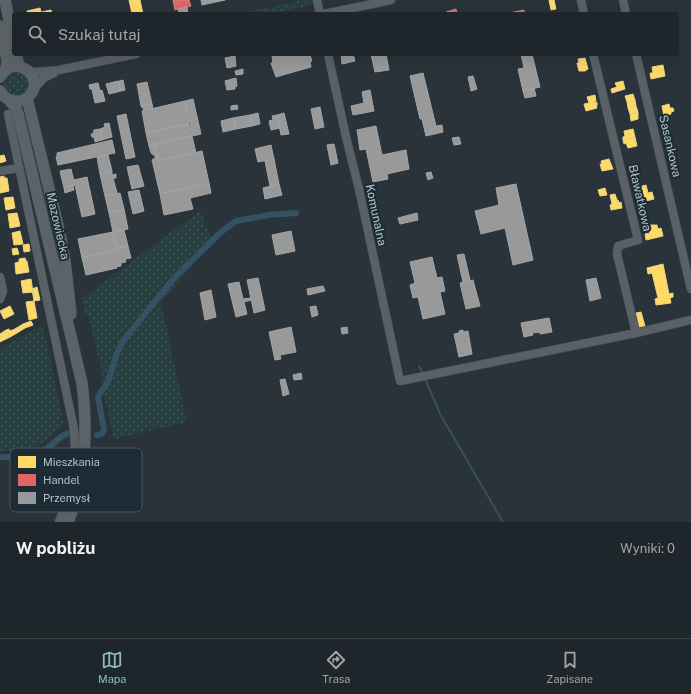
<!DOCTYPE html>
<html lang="pl">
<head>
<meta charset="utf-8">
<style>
	:root { --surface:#1f262b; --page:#272e33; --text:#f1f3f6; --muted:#a1a5a9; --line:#3c4347; --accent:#8bbbb9 }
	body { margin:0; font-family:"Public Sans",sans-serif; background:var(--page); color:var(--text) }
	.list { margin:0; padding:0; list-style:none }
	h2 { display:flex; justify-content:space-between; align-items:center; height:52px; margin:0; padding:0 16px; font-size:17px }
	h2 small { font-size:13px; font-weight:400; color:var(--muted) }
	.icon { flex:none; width:22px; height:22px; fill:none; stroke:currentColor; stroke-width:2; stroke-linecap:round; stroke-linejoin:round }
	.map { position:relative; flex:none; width:691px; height:522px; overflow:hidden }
	.search { position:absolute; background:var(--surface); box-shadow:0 4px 16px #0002; left:12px; right:12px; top:12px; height:44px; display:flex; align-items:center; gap:10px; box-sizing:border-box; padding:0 14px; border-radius:4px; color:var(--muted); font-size:15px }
	.sheet { height:116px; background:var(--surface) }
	nav { display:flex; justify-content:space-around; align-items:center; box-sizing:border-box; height:56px; border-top:1px solid var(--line); background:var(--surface); font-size:11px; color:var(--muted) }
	nav a { display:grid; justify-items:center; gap:2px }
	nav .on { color:var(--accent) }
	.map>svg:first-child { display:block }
	.grass { fill:url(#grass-dots) }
	.homes { fill:#ffd966; stroke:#e8d284 }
	.shops { fill:#e06666; stroke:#d28184 }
	.industry { fill:#999; stroke:#a1a5a8 }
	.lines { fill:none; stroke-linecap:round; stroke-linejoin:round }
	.stream { stroke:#345263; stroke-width:2 }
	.canal { stroke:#345263; stroke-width:6 }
	.minor-casing { stroke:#484f53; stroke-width:9 }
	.major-casing { stroke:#475055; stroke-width:12 }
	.minor { stroke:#5a6166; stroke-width:8 }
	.major { stroke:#5c6368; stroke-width:11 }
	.labels { text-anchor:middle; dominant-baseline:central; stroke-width:4; stroke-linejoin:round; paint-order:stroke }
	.street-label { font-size:12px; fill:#b3c1ca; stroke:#1c2b34 }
	.key { fill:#1c2b34; stroke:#495861; stroke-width:1 }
	.key-label { font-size:11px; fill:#b3c1ca }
</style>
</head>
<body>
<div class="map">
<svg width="691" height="522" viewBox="0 0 691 522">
	<defs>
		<pattern id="grass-dots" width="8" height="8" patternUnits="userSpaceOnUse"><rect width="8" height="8" fill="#263e3d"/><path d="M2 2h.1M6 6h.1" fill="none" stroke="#435858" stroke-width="1.8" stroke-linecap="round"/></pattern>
	</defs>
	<rect width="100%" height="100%" fill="#293339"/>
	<path class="grass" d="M295 0H296L297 1 314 0 315 3 311 5 271 14H243V12L295 2Z
		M3 84a13 13 0 1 1 26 0a13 13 0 1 1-26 0Z
		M200 211 213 241 161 302 187 422 114 439 104 396 107 391 102 385 101 370 89 318 87 314 84 315 82 298Z
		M43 325 64 424 41 445 0 452V348Z"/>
	<path class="homes" d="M129 0H140L143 14H132Z
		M549 0H554L556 9 551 10Z
		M40 8 41 12 28 14 27 11Z
		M51 10 52 14H32L41 12Z
		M585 58 588 69 585 71H579L577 63H579L578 59Z
		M663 65 665 76 651 79 650 73H653L652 67Z
		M623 81 625 89 612 93 611 89 617 87 615 83Z
		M633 94 635 100 627 102 625 96Z
		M595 95 596 101H595V103L597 102V106H596L597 108 586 111 584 104 589 103 587 97Z
		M635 100 636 106 628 108 627 102Z
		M669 104 670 108H673L674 111 671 112V114L664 116 662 106Z
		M636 106 638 112 630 114 628 108Z
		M638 112V119L631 121 630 114Z
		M633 129 635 137 623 140V137L625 136 624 131Z
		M635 137 637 146 628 148 626 143 624 144 623 140Z
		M4 155 6 161 0 163V156Z
		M609 159 613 169 602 171 600 164H602L601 161Z
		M4 176V178H7L8 184 0 186V177Z
		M8 184 9 191 0 193V186Z
		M646 185 648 193 652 192 654 199 638 203 637 197 641 196 639 187Z
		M605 188 607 195 600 196 598 190Z
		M615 194 617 200H618L619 203 621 202 622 208 611 210 610 205 612 204 610 195Z
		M13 197 15 208 6 210 4 198Z
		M17 213 20 226 10 228 8 214Z
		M650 225H657L658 229 661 228 663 236 646 240 645 234 650 233 647 227 650 226Z
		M20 231 23 244 14 245 12 233Z
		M29 244 30 251 24 252 23 245Z
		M17 248 19 254 13 255 12 249Z
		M25 258 26 261H27L29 272 16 274 15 263 19 262V259Z
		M663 264 669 294 673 293V297L670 298 671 303 656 305 655 299 658 298 652 273 648 274 647 268Z
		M31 279 33 292 23 293 21 281Z
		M37 287 40 300 34 301 32 289Z
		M34 301 37 318 29 320 26 302Z
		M10 306 14 314 4 319 0 311Z
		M641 312 645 326 639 327 636 313Z
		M31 321 33 325 25 328 23 324Z
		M23 324 25 328 17 333 15 329Z
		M9 329 10 331 15 329 17 333 10 337 6 330Z
		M6 330 10 337 0 342V334Z"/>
	<path class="shops" d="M173 0H189L191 6 175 10Z
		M456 9 457 14H447L446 12Z
		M524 10V14H504Z"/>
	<path class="industry" d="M201 0H225L202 5Z
		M187 7 188 14H179L178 9Z
		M278 54 279 56 283 55V54H308V56L310 55 312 61 310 62 311 67 276 77 271 63H273L272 56Z
		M341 54H353L355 61 342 64Z
		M371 54H386L389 70 375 72Z
		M521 54H532L540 87 523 91 518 69 524 68Z
		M235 56 236 66 227 68 225 58Z
		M243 69V74L236 75 235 71Z
		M423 73 436 126 442 125 443 132 426 136 422 119H420L410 76Z
		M473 76 477 89 471 91 468 77Z
		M236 78 237 86 235 87V89L227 90 225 81Z
		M123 80 125 90 121 91 119 81Z
		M118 81 121 91 109 94 106 84Z
		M147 82 152 104 141 106 137 84Z
		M98 83 100 91 102 90 105 101 95 103 92 89H90L89 85Z
		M534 88 536 96 525 98 523 91Z
		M370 90 374 111 353 115 351 106 364 103 362 92Z
		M193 99 201 134 193 136 185 101Z
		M185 101 189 124 146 133 142 111Z
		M152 104 153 108 144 110 141 106Z
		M237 105 238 109 231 110V106Z
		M320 107 324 127 315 129 311 109Z
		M258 113 260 124 252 126 250 115Z
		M284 113 289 134 281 135 277 115Z
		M126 114 135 157 126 159 117 116Z
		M250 115 252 126 236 129 233 118Z
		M277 115 280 128 271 130 269 121 273 120 272 116Z
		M233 118 236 129 223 132 221 121Z
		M109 123 112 137 102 140 100 129 105 127 104 124Z
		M189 124 192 136 149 146 146 133Z
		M376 126 382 155 406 150 409 169 387 174 388 179 373 182 366 149 360 150 357 130Z
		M100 129 102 140 95 142 94 137H92L91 134H93L94 130Z
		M192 136 196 153 158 161 154 144Z
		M459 137 461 144 454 145 452 138Z
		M112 140 115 153 58 165 56 157H57V153Z
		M334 144 338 163 331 165 327 145Z
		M155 145 158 161 202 151 209 183 160 194 152 160 156 157 151 153 149 146Z
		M271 145 274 159 258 162 255 149Z
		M108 155 112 171 100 174 97 157Z
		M274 159 279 184 270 186 265 161Z
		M138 165 144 186 132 189 127 167Z
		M71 169 75 185 64 188 60 171Z
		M112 171V175L116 174V178H113L117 193 105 196 100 174Z
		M431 172 433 178 428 180 426 173Z
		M87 177 95 214 82 217 74 180Z
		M209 183 211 193 190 198 193 209 164 215 160 194Z
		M279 184 282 195 265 199 263 188Z
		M516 184 533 260 513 265 505 228 481 234 475 211 499 205 496 188Z
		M73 185 74 190 65 193 64 188Z
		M139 190 144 211 133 214 128 192Z
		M120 193 124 209 109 213 105 196Z
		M124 209 128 229 113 232 109 213Z
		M417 213 418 220 400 224 398 218Z
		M124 230 128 246 117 248 113 232Z
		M291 231 295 251 276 255 272 235Z
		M113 232 117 250 82 258 78 239Z
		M128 246 131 258 125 259 126 262 121 263V266L116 267 117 268 86 275 82 258 117 250V248Z
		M464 254 470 280 463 282 457 255Z
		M432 257 437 278 442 277 445 291 440 292 445 314 423 319 418 297 413 298 410 285 415 283 410 262Z
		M258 278 265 310 254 313 247 280Z
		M596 278 601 298 590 301 586 280Z
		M473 280 480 306 466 309 460 283Z
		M239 282 243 299 251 298V300L244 302 247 314 236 317 228 284Z
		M323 286 325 291 308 295 307 289Z
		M211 290 216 317 205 320 200 293Z
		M316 306 318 315 312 317 310 307Z
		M549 318 552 332 540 334V332L532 333 533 335 524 337 521 323Z
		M291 327 296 352 280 355 281 359 275 360 269 332Z
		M347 327 348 333 342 334 341 328Z
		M463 330V332L468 331 472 354 459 357 454 334 459 333V331Z
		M301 373 302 379 294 380 293 375Z
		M285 379 289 394 283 396 280 380Z"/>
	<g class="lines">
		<path class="stream" d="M419 366 422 372
			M426 381 440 414 503 522"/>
		<path class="canal" d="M97 435 102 434 104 430 98 397 108 382 117 353 124 340 174 278 221 232 236 221 269 215 296 213
			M0 457C15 457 34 457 46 449 55 444 59 435 70 433"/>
		<defs>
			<path id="minor" d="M317 0 320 14
				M581 0 584 14
				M623 0 626 14
				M324 14 391 0
				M328 54 346 137 359 189 400 381 636 333 691 320
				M593 54 638 240 618 246 617 254 636 333
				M636 54 691 289
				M28 71 34 72 59 70 136 54
				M33 90 44 78 54 73
				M8 114 74 429C77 461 71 492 59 522
				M0 171 19 168
				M0 277 3 291 0 299"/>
			<path id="major" d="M5 0 14 45
				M0 26 7 60 6 70
				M16 54 19 66
				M0 77C12 53 45 74 31 94 28 98 23 101 18 101 10 102 4 97 0 91
				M27 98 60 234 65 261 71 314
				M9 100 15 107 18 114 82 383C88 432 86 476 68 522"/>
		</defs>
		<use href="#minor" class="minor-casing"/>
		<use href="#major" class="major-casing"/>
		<use href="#minor" class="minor"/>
		<use href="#major" class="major"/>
	</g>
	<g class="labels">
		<g class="street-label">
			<text transform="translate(670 146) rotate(77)">Sasankowa</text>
			<text transform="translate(640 198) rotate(77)">Bławatkowa</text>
			<text transform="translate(376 215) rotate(78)">Komunalna</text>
			<text transform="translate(58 226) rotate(77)">Mazowiecka</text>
		</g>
	</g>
	<rect x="10" y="448" width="132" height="64" rx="6" class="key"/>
	<rect x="18" y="456" width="18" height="12" fill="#ffd966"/>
	<rect x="18" y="474" width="18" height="12" fill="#e06666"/>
	<rect x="18" y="492" width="18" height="12" fill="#999"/>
	<g class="key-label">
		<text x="43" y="466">Mieszkania</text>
		<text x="43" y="484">Handel</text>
		<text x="43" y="502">Przemysł</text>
	</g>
</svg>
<div class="search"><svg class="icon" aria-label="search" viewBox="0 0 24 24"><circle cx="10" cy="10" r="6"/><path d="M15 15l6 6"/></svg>Szukaj tutaj</div>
</div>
<section class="sheet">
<h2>W pobliżu<small>Wyniki: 0</small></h2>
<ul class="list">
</ul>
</section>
<nav>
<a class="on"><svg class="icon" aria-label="map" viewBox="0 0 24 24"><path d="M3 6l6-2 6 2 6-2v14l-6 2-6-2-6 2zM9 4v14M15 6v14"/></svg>Mapa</a>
<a><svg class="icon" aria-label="directions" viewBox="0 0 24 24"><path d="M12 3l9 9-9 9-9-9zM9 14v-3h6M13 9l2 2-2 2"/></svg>Trasa</a>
<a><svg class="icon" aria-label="saved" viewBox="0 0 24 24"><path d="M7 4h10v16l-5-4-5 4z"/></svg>Zapisane</a>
</nav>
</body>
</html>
